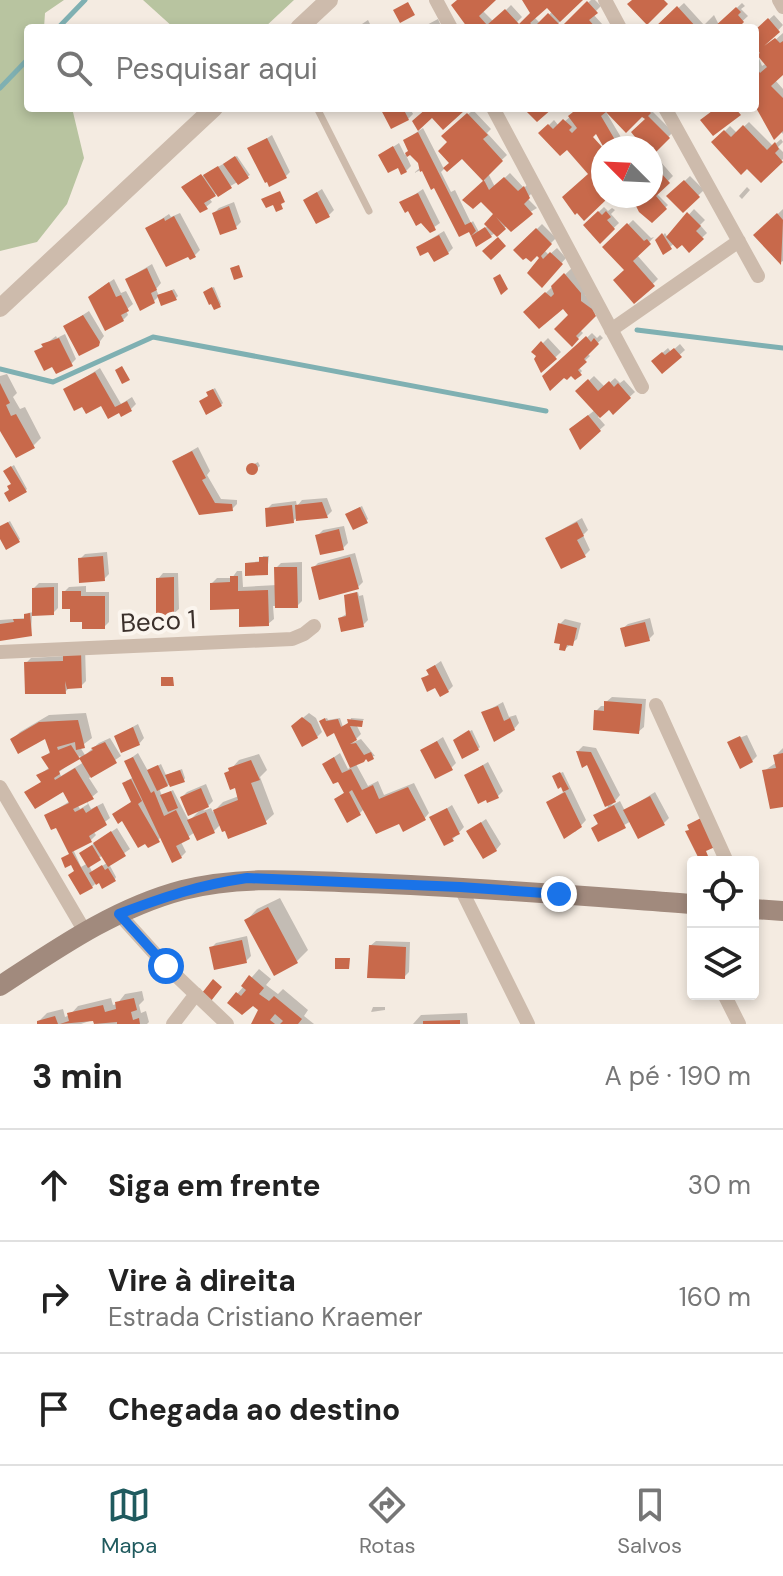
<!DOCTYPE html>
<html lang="pt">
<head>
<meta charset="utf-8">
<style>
	:root { --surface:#fff; --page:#f2f2f2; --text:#222; --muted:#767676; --line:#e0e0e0; --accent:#1f5a5e }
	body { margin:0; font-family:"DM Sans",sans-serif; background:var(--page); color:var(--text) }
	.controls { position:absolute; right:24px; bottom:24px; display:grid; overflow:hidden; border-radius:8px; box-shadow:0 4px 12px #0003 }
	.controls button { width:72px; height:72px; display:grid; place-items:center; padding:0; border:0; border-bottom:2px solid var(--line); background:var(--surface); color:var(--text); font:40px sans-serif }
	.compass { position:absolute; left:591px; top:136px; width:72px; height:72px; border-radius:50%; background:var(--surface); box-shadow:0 4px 12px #0003; rotate:294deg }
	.stop { position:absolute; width:24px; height:24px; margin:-18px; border:6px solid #1a73e8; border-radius:50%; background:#fff }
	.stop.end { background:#1a73e8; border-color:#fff; box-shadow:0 2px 8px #0008 }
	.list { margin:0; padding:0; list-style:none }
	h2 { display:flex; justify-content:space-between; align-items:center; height:104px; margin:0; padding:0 32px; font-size:34px }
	h2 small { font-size:26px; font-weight:400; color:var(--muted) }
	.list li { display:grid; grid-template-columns:52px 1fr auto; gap:24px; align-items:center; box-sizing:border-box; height:112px; padding:0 32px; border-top:2px solid var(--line) }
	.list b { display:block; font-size:30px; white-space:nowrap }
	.list p { margin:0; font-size:26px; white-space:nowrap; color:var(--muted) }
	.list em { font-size:26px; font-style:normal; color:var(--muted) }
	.icon { flex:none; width:44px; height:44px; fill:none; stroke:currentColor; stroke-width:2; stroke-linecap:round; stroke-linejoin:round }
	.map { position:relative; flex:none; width:783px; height:1024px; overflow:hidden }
	.search { position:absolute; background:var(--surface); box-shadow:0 4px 12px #0003; left:24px; right:24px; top:24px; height:88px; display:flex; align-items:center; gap:20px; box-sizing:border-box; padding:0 28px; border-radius:8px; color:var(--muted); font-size:30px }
	.sheet { height:440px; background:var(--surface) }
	nav { display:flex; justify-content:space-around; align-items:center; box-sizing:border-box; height:112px; border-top:2px solid var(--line); background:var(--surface); font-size:22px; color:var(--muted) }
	nav a { display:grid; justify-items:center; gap:4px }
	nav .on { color:var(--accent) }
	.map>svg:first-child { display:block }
	.green { fill:#b8c4a0 }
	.shadow { fill:#0003; fill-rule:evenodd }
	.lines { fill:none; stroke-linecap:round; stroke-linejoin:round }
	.stream { stroke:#7fb0b2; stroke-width:5 }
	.building { fill:#c8694b }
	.service { stroke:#cdbbac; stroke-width:7 }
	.minor { stroke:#cdbbac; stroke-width:14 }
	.tertiary { stroke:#cdbbac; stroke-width:18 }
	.secondary { stroke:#a18a7d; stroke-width:20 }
	.route { stroke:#1a73e8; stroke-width:10 }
	.labels { text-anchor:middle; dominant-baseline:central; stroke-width:8; stroke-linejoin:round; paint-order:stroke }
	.street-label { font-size:26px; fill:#3b302b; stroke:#fbf5ee }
</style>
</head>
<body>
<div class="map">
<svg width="783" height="1024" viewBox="0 0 783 1024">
	<rect width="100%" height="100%" fill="#f4ebe1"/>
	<path class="green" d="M0 0H64L45 13 44 28H28V108H72L84 158 67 204 37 242 0 251Z
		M143 0H294L264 28H174Z"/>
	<path class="shadow" d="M458 0H493L482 10 494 22 511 5 522 17 511 28H471Z
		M526 0H580L554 28H518L533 10ZM547 5 553 11 540 23 534 17Z
		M591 0H595L601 6 593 14 603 25 601 28H560Z
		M684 3 704 25 714 15 719 25 742 3 745 6 741 9 748 16 735 28H656Z
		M774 15 783 25 760 50 762 52 783 33V72L775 80 783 89V134L755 99V32ZM757 53 767 63 762 66Z
		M438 19 442 28H421Z
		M368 20 372 28H356Z
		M384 108H410L413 114 408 119Z
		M572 108H653L651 110 673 132 653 153 673 176 656 193 668 205 652 220 641 196H651V148H635L647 119 642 114 606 112 622 139 615 146 616 148H606L597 131 590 137 603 151V196H608L585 218 590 174 567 147 541 133 554 120 559 126 576 112Z
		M473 110 491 129 487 133 507 155 488 173 495 187 510 173 524 188 529 183 534 191 527 198 537 208 477 244 469 229 467 230 441 196 423 169 414 173 422 166 411 153 406 155 411 166 406 171 381 155 399 143 405 155 410 150 405 140 423 128 444 169 441 172 451 192 455 190 471 223 473 221 479 232 488 226 496 214 481 199 465 200 485 181 462 156 452 163 449 142 444 136Z
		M749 122 773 146 781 139 783 142 778 147 783 152V159L761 180 714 142 730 126 737 133Z
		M272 135 290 172 285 177 250 149Z
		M237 156 250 175 209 198 212 202 206 207 183 187Z
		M690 176 704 190 683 210 669 196Z
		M747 187 750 190 742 199 739 196Z
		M322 189 334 210 329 215 305 200Z
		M423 189 440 223 430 230 402 203Z
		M234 202 241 222 236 227 214 213 219 208Z
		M604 207 608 211 612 208 615 210 611 214 619 223 600 241 585 225Z
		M694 209 705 220 700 225 707 233 689 250 682 242 675 243 663 252 657 241 665 233 668 238Z
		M783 209V261L781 262 756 235Z
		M180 213 200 250 195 255 148 228 169 214 171 217Z
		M633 220 651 238 654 237 637 255 658 279 634 302 626 270 605 247Z
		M542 224 556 238 544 250 549 255 557 248 566 258 542 285V258L538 253 516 250Z
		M444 231 453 248 448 253 418 247Z
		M152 264 161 283 156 289 159 296 174 289 178 296 176 298 159 296 154 301 127 279Z
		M573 267 590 290 585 295 600 309 579 329 583 333 572 344 571 315 563 307 526 312Z
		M114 279 121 293 126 291 133 304 126 310 128 315 123 320 95 292Z
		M214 287 221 304 219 306 207 290Z
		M89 311 104 336 98 344 66 326Z
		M592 333 597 338 600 335 603 338 587 353 590 356 578 367 582 371 576 378 572 373 545 377Z
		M65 334 76 359 71 364 37 351 56 336 57 338Z
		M548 338 561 352 542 370 539 357 534 352Z
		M680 344 685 350 662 371 653 361 668 348 671 352Z
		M100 368 121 404 132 397 136 404 131 409 122 414 102 403 82 405 66 390Z
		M7 374 17 393 13 397 20 409 25 407 41 438 33 446 0 425V376Z
		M594 376 605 387 615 378 620 383 624 380 635 392 613 412 609 407 598 417 605 425 581 447 577 424 595 410 578 391Z
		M215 388 223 403 221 405 210 396V391Z
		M198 447 210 471 207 475 221 499 237 500V504L232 509 201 513 174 461Z
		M258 462 260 466 250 474 247 468Z
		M14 465 27 489 25 491 9 492 13 483 8 469Z
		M327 498 332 511 327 516 295 519 293 522 267 509 272 504 296 501 297 506 302 500Z
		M362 506 368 519 366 521 350 512Z
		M582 518 588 530 583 535 590 550 585 555 547 538Z
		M10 521 20 539 18 541 0 534V527Z
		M344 526 348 543 343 548 318 535 323 530Z
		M107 552 109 574 104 579 80 559 85 554Z
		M355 553 363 582 358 587 313 568 318 563Z
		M263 556H269L267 573 247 563 261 561Z
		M302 562V601L297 606H273L274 619 268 624 241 607 212 583 217 578H232L237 571H242L243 587 277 585 276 568 281 563Z
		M163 573H178L179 609 173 614 158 579Z
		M39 583H58V608L53 613 32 614 31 634 0 639V620L26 618 28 613 34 612V588Z
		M86 586V592H109V622L104 627 84 620 64 592 69 587Z
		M358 592 359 596 363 595 368 620 363 625 340 618 348 613 346 596Z
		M650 618 654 634 649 639 622 629 628 624Z
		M565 619 581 623 577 639 565 649 560 624Z
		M85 647 86 681 81 686 70 687 65 692 26 663 31 658 65 656Z
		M441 661 453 686 448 691 423 679 430 673 428 670Z
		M612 697 646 699 644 727 638 732 596 711 601 706H606V702Z
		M503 702 509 717 516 715 519 723 514 729 483 713Z
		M86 713 92 738 80 747 85 755 99 743 110 738 121 756 89 778 98 792 87 801 91 809 103 803 110 818 93 831 96 835 91 840 73 849 81 867 88 863 83 851 117 828 130 849 109 864 116 877 115 879 99 880 92 887 76 870 71 853 57 826 46 816 70 801 63 789 42 781 39 775 50 767 44 757 51 751 46 736 12 740 20 732 49 715ZM80 756 84 762 61 776 59 772ZM85 799 88 804 80 809 77 804ZM103 855 107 863 92 872 89 865Z
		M309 713 316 718 322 732 317 737 299 721Z
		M327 718 328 720 340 718 343 727 350 722 351 718 364 719 361 724H356L361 734 352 743 361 739 375 756 367 757 356 764 368 786 378 781 384 795 414 783 429 813 424 819 400 822 364 809 360 813 336 799 345 792 338 779 324 764 340 753 348 769 351 767 335 731 324 719Z
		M138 724 144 738 139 744 116 736Z
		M472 730 480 747 478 749 457 738Z
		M747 735 757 756 752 761 729 742Z
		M443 737 456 763 451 768 423 750Z
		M583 746 596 748 620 795 611 806 620 801 625 811 655 792 669 818 664 823 631 821 599 840 593 828 599 822 596 816 608 807 588 763 578 751Z
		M783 748V805L764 771 777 762 775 756Z
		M138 753 148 771 161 764 166 775 182 769 185 778 184 780 159 788 162 796 173 790 189 821 201 809 182 797 187 792 206 784 213 801 203 811 211 808 213 812 223 802 239 796 231 769 239 760 259 754 267 770 260 777 274 814 265 822 221 824 214 831 198 838 195 832 181 842 186 852 181 857 162 836 158 840 115 814 133 801 126 781 134 777 127 761Z
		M488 762 503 791 498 796 487 797 466 775Z
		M563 772 586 820 575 832 548 802 565 791 556 775Z
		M452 805 464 827 453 839 445 844 432 818Z
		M486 819 501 844 496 850 469 831Z
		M280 898 308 950 297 961 247 920 257 909Z
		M247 936 251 956 246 961 211 948 216 943Z
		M376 941 410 942 409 972 404 977 370 946Z
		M259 969 271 979 266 985 278 994 283 989 308 1010 304 1016 314 1024H256L260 1009 253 1004 242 1012 237 994Z
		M142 991 144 1000 139 1005 141 1013 146 1011 149 1022 147 1024H96L95 1019 81 1024H40L39 1021 47 1013 63 1009 65 1017 70 1015 78 1006 111 998 113 1005 117 1004 125 994Z
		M373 1007H385V1010L371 1012Z
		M467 1013 468 1024H413L421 1015Z"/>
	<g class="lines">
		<path class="stream" d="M58 28 85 0
			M0 88 28 59
			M637 330 783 348
			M0 369 53 382 153 337 546 411"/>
	</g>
	<path class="building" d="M457 0H496L479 16 487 25 505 9 519 24 530 13 522 0H583L560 22 547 8 530 23 536 28 467 27 451 5Z
		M632 0H664L668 4 647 25 627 4Z
		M587 1 598 13 589 20 596 28H560Z
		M408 2 415 15 400 23 393 10Z
		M677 6 697 28H654Z
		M736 7 741 12 738 15 744 22 738 28H713Z
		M548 13 560 25 557 28H538L536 25Z
		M768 18 780 32 764 46 775 38 780 43 783 41V75L771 86 783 98V131L774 140 755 106V72L758 70 760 73 767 67 757 55 760 53 755 47V30Z
		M380 108H403L409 120 391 129Z
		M427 108H461L464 111 443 130 432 118 418 131 412 121Z
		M523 108H553L537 122Z
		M570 108H646L651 113 648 116 670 138 651 157V148H632L631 141 635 137 631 132 645 119 642 117 626 133 606 112 601 116 618 145 615 148H604L596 134 593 137 603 148V155L598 159 600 162 603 160V196L608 198 584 221 577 213 575 215 562 197 588 174 567 150 560 156 538 133 548 124 553 129 563 119 572 127 569 130 572 133 577 128 568 116 573 112Z
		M716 108H735L741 115 713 136 700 120Z
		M467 113 488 135 483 139 503 161 483 181 462 159 447 172 443 168 449 163 438 151 447 142 441 136Z
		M743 125 767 150 775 142 779 149 775 153 783 162 761 183 747 169 741 175 711 142 724 130 731 137Z
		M418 132 465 225 471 222 476 231 471 236 469 232 459 237 434 188 431 190 422 171 420 172 418 163 410 155 407 157 405 153 408 151 403 140Z
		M267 138 287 178 269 187 267 182 265 183 247 148Z
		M393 146 407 172 401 175 398 168 388 173 378 155Z
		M235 156 249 178 238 185 223 164Z
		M651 162 670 183 656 196 667 209 652 223 639 212 634 202 640 196H651Z
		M218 166 232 188 218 197 203 175Z
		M201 174 216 196 204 203 208 209 200 213 181 187Z
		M504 177 518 191 524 186 530 198 524 204 533 214 511 232 496 217 506 229 497 237 484 224 493 214 481 202 473 209 462 200 484 180 489 190Z
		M684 180 700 197 683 213 666 196Z
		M280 191 285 202 281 204 283 209 276 212 273 205 266 208 261 199Z
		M317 192 330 217 316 224 303 200Z
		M418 193 436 230 430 233 421 223 416 226 408 211 405 213 399 202Z
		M229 206 237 229 220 235 212 213Z
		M598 211 602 215 606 211 611 217 607 220 615 229 600 244 583 225Z
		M687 212 701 226 696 231 704 239 689 253 682 245 677 249 666 237Z
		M777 213 783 220 781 265 753 235Z
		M174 216 196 257 190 260 188 257 166 267 145 228 164 218 165 221Z
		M627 223 644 241 647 239 651 244 633 261 655 286 634 304 613 280 624 270 602 247Z
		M485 227 492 237 476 247 471 236Z
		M536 228 552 244 541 256 543 259 550 252 563 264 542 288 527 273 539 258 537 256 531 262 526 258 523 260 513 250Z
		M662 233 672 249 663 255 655 240Z
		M439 235 449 254 434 262 428 252 420 256 416 247Z
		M498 237 506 246 491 260 482 251Z
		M239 265 243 277 234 280 230 268Z
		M147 268 157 290 151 293 155 303 140 311 125 279Z
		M564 273 581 293V301L592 309 596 316 576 336 579 339 572 347 554 329 568 315 563 309 539 329 523 312 545 292 551 297 554 294 551 286Z
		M500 274 508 289 501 295 493 278Z
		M109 282 116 297 121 295 129 311 121 315 124 321 105 331 88 297Z
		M212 287 221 307 214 310 211 304 209 305 203 292Z
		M172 290 177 300 161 306 157 295Z
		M83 315 100 342 99 346 79 356 63 326Z
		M586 336 591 342 594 338 599 344 584 359 587 362 578 370 582 375 575 380 571 376 567 380 564 378 550 391 542 376Z
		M59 338 73 366 56 374 52 367 44 371 34 351 43 347 41 344Z
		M541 341 557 359 541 373 534 359 536 356 531 352Z
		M674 348 682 357 662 374 651 361 662 352 665 355Z
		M122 366 130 380 122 384 115 370Z
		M95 372 115 407 127 401 132 411 121 417 119 413 108 419 101 406 86 414 82 407 74 411 63 389Z
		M588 379 598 391 609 381 614 387 618 383 631 398 613 415 609 410 600 418 575 391Z
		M0 383 10 403 6 405 11 416 16 414 35 448 16 458 0 431Z
		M213 389 222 406 206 415 199 401 208 396 206 392Z
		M588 415 601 431 580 450 569 429Z
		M192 451 206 478 202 480 215 503 232 504 233 511 199 515 172 461Z
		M246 469a6 6 0 1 1 12 0a6 6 0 1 1-12 0Z
		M11 466 27 492 9 502 4 493 9 490 7 486 11 484 3 471Z
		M322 502 328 518 296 521 295 505Z
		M292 505 294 523 266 527 265 508Z
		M360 507 368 523 353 530 345 514Z
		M8 522 20 542 6 550 0 539V526Z
		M577 522 584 536 577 540 586 557 561 569 545 538Z
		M339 529 344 550 320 555 315 535Z
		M103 556 105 581 79 583 78 558Z
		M259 557H268V575L245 576V563L259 562Z
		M350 557 359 589 319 600 311 567Z
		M274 567H297L298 608H275Z
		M230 576H238V591L268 590 269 626 239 627V609L210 610V583L230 582Z
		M174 577V616H156V578Z
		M54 587V615L32 616V588Z
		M62 591H81V596H105V629H82V622H70V609H62Z
		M357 592 364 627 341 632 338 618 346 616 344 595Z
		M30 613 32 636 0 641V624L14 622 13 619H24V614Z
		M645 622 650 641 625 647 620 628Z
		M558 623 577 628 573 646 567 645 565 651 559 650 560 644 554 643Z
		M81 651 82 688 67 689 65 681 66 694H25L24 662 63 661V652Z
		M435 665 449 692 440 697 435 688 427 692 421 678 429 675 426 670Z
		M161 677H173L174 686H161Z
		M604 701 642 704 639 734 593 730 594 710 604 711Z
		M498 706 504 721 510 718 515 730 494 742 481 712Z
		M302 717 311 724 318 738 302 747 291 726Z
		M325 718 326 721 338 719 341 727 348 723 347 719 363 721 362 727 350 726 357 740 350 744 356 743 364 755 371 752 374 759 368 762 366 759 364 762 350 768 334 733 327 737 319 721Z
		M78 720 85 748 76 750 75 742 57 747 58 750 71 745 80 759 59 771 60 774 54 778 55 780 75 768 94 799 73 809 75 812 83 808 86 813 97 806 107 825 89 836 92 842 72 852 93 888 80 895 68 875 74 871 71 865 65 868 61 858 69 854 56 828 51 830 44 815 69 803 63 792 35 809 24 792 41 782 36 775 49 769 41 757 50 753 45 739 18 754 10 739 39 722Z
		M133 727 140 745 121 753 114 736Z
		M469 730 479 750 462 759 453 740Z
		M740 736 753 762 740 769 727 742Z
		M437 741 453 770 435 779 420 750Z
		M105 742 117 763 91 778 79 758 93 750 91 748Z
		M576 751 591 752 616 802 605 807 587 765 582 768Z
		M783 753V807L770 809 762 770 776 768 773 755Z
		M133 757 151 793 154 791 164 816 176 810 190 839 176 846 182 858 172 863 124 761Z
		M334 757 342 773 351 769 362 790 373 785 379 799 408 787 426 820 403 832 399 824 376 834 352 790 349 792 361 815 347 823 334 799 344 793 338 782 333 784 322 764Z
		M251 760 260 780 251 783 267 824 228 839 225 831 222 832 213 810 238 800 235 788 230 790 224 773 229 771 228 768Z
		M158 765 168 786 157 791 147 770Z
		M483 765 499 798 487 803 486 800 478 804 464 775Z
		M180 770 185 782 170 787 165 775Z
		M560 772 569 789 563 792 561 787 558 789 552 776Z
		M131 779 142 801 138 804 160 842 148 848 145 844 138 848 122 821 118 824 112 814 131 802 122 783Z
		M201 788 209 807 188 816 180 797Z
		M171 791 178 808 168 812 160 795Z
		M565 792 582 827 564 839 546 802Z
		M650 796 665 825 638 839 623 810Z
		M614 805 626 828 598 842 591 828 598 824 593 815Z
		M447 808 460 834 452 838 454 841 444 846 429 817Z
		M206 812 215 833 197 841 187 820Z
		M701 818 715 847 706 851 708 856 700 861 685 831 689 830 687 825Z
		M481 822 497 851 483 859 466 831Z
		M111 831 126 856 108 867 93 843Z
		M92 845 101 860 88 868 79 853Z
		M102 865 105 870 108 868 116 881 102 889 99 883 96 885 89 873Z
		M268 907 298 963 274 976 244 920Z
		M242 940 247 963 214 970 209 947Z
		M369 945 406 947 405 979 367 978Z
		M335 958H350L349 969H335Z
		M249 975 264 988 259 994 269 1001 274 996 302 1019 298 1024H280L283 1021 275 1014 270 1020 275 1024H251L258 1010 253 1006 242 1015 227 1003 236 992 241 996 246 990 241 986Z
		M213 979 222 987 211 1001 202 993Z
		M134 998 137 1010 131 1012 133 1020 139 1018 140 1024H117V1022L94 1024 93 1021 60 1024 69 1021 67 1013 103 1005 105 1012 116 1009 115 1002Z
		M55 1016 58 1024H37V1021Z
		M460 1020V1024H423V1021Z"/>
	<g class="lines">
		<path class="service" d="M317 108 369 211"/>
		<path class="minor" d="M436 0 451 28
			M605 0 620 28
			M779 0 783 7
			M493 108 642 387
			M665 108 758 276
			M611 330 739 241
			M0 652 292 639 304 634 314 626
			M656 705 727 862
			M0 787 84 930
			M460 887 528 1024
			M119 914 166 966 227 1024
			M724 994 739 1024
			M173 1024 196 994"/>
		<path class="tertiary" d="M299 28 329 0
			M0 308 214 108"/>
		<path class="secondary" d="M753 909 783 911
			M0 986C58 948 115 908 183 890 243 875 303 881 364 883 474 887 583 896 693 904"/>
	</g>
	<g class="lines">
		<path class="route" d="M166 966 119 914C164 897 199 885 247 878L460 887 559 894"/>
	</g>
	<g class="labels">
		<g class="street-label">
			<text transform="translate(158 621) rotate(-3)">Beco 1</text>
		</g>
	</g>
</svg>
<div class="controls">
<button><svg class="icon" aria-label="locate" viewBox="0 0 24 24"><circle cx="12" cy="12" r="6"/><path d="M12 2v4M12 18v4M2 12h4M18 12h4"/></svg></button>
<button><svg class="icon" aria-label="layers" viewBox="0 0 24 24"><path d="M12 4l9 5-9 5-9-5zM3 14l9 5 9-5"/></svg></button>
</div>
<svg class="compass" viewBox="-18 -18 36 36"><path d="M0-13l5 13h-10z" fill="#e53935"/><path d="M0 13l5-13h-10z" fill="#767676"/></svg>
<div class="stop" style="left:166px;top:966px"></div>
<div class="stop end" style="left:559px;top:894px"></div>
<div class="search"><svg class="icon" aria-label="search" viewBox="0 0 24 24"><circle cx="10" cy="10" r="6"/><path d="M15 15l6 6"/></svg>Pesquisar aqui</div>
</div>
<section class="sheet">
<h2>3 min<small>A pé · 190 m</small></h2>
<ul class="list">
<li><svg class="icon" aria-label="ahead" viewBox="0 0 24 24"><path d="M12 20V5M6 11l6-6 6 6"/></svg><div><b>Siga em frente</b></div><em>30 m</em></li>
<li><svg class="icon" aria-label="right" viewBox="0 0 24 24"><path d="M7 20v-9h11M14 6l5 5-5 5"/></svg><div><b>Vire à direita</b><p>Estrada Cristiano Kraemer</p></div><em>160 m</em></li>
<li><svg class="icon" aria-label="arrive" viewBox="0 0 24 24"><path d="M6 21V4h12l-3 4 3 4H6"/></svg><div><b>Chegada ao destino</b></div></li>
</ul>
</section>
<nav>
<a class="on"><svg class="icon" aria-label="map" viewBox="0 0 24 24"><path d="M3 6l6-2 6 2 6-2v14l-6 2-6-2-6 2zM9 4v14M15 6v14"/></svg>Mapa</a>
<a><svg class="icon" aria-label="directions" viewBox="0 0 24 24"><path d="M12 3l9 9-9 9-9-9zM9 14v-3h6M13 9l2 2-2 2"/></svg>Rotas</a>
<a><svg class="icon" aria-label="saved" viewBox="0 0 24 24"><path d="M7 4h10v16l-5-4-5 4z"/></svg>Salvos</a>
</nav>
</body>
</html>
